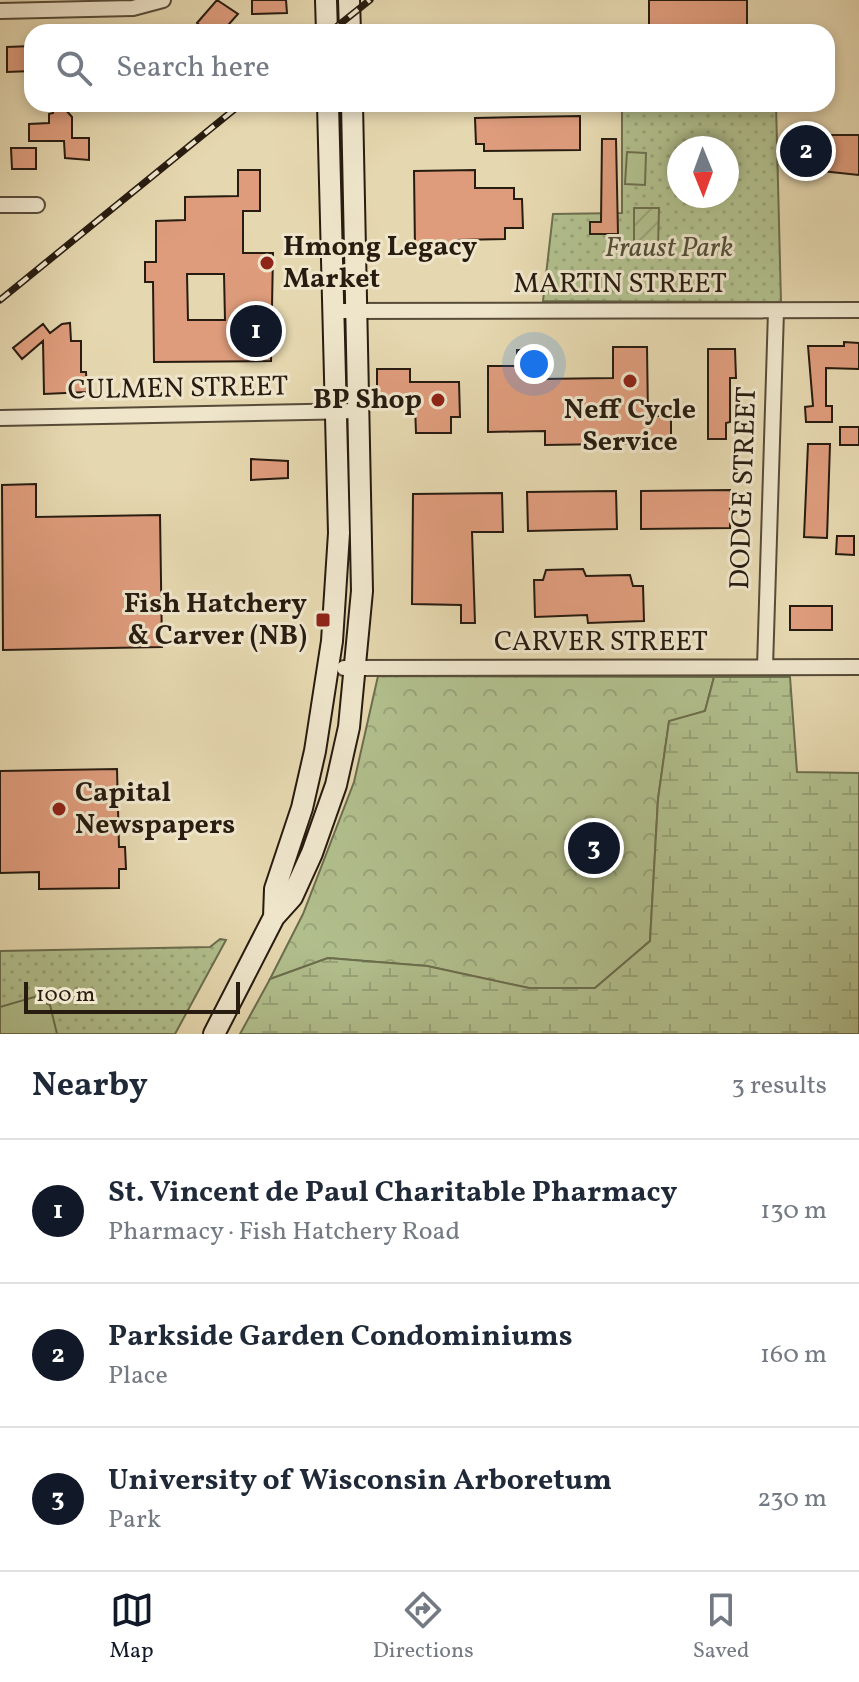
<!DOCTYPE html>
<html lang="en">
<head>
<meta charset="utf-8">
<style>
	:root { --surface:#fff; --page:#f2f2f3; --text:#1f2937; --muted:#747a83; --line:#e0e1e3; --accent:#111827 }
	body { margin:0; font-family:Vollkorn,serif; background:var(--page); color:var(--text) }
	.compass { position:absolute; left:667px; top:136px; width:72px; height:72px; border-radius:50%; background:var(--surface); box-shadow:0 4px 12px #0003; rotate:179deg }
	.scale { position:absolute; left:24px; bottom:20px; width:216px; box-sizing:border-box; padding-left:8px; border:4px solid #281c10; border-top:0; font-size:22px; line-height:28px; white-space:nowrap; color:#281c10; -webkit-text-stroke:6px #eee5cb; paint-order:stroke }
	.you { position:absolute; left:534px; top:364px; width:28px; height:28px; margin:-20px; border:6px solid #fff; border-radius:50%; background:#1a73e8; box-shadow:0 0 0 12px #1a73e833 }
	.badge { display:grid; place-items:center; width:52px; height:52px; border-radius:50%; background:var(--accent); color:#fff; font-size:26px; font-weight:700 }
	.pin { position:absolute; translate:-50% -50%; border:4px solid #fff; box-shadow:0 2px 8px #0006 }
	.list { margin:0; padding:0; list-style:none }
	h2 { display:flex; justify-content:space-between; align-items:center; height:104px; margin:0; padding:0 32px; font-size:34px }
	h2 small { font-size:26px; font-weight:400; color:var(--muted) }
	.list li { display:grid; grid-template-columns:52px 1fr auto; gap:24px; align-items:center; box-sizing:border-box; height:144px; padding:0 32px; border-top:2px solid var(--line) }
	.list b { display:block; font-size:30px; white-space:nowrap }
	.list p { margin:0; font-size:26px; white-space:nowrap; color:var(--muted) }
	.list em { font-size:26px; font-style:normal; color:var(--muted) }
	.icon { flex:none; width:44px; height:44px; fill:none; stroke:currentColor; stroke-width:2; stroke-linecap:round; stroke-linejoin:round }
	.map { position:relative; flex:none; width:859px; height:1034px; overflow:hidden }
	.search { position:absolute; background:var(--surface); box-shadow:0 4px 12px #0003; left:24px; right:24px; top:24px; height:88px; display:flex; align-items:center; gap:20px; box-sizing:border-box; padding:0 28px; border-radius:24px; color:var(--muted); font-size:30px }
	.sheet { height:536px; background:var(--surface) }
	nav { display:flex; justify-content:space-around; align-items:center; box-sizing:border-box; height:112px; border-top:2px solid var(--line); background:var(--surface); font-size:22px; color:var(--muted) }
	nav a { display:grid; justify-items:center; gap:4px }
	nav .on { color:var(--accent) }
	.map>svg:first-child { display:block }
	.grass { fill:url(#grass-dots); stroke:#6c6e4e; stroke-width:2; fill-rule:evenodd }
	.forest { fill:url(#forest-crowns); stroke:#6c6e4e; stroke-width:2 }
	.wetland { fill:url(#wetland-marsh); stroke:#6c6e4e; stroke-width:2 }
	.garden { fill:url(#garden-furrows); stroke:#6c6e4e; stroke-width:2 }
	.pitch { fill:#b1bf8d; stroke:#6c6e4e; stroke-width:2 }
	.building { fill:#de9c7c; stroke:#281c10; stroke-width:2; fill-rule:evenodd }
	.lines { fill:none; stroke-linecap:round; stroke-linejoin:round }
	.minor-casing { stroke:#574b38; stroke-width:18 }
	.secondary-casing { stroke:#281c10; stroke-width:24 }
	.minor { stroke:#eee5cb; stroke-width:14 }
	.secondary { stroke:#eee5cb; stroke-width:20 }
	.rail-casing { stroke:#281c10; stroke-width:7 }
	.rail { stroke:#eee5cb; stroke-width:4; stroke-dasharray:12; stroke-linecap:butt }
	.poi-dot { fill:#8f2418; stroke:#eee5cb; stroke-width:3 }
	.labels { text-anchor:middle; dominant-baseline:central; stroke-width:6; stroke-linejoin:round; paint-order:stroke }
	.poi-label { font-size:28px; font-weight:bold; fill:#281c10; stroke:#eee5cb; text-anchor:start }
	.park-label { font-size:28px; font-style:italic; fill:#514d36; stroke:#eee5cb }
	.street-label { font-size:28px; fill:#281c10; stroke:#eee5cb }
</style>
</head>
<body>
<div class="map">
<svg width="859" height="1034" viewBox="0 0 859 1034">
	<defs>
		<pattern id="grass-dots" width="8" height="8" patternUnits="userSpaceOnUse" patternTransform="scale(2)"><rect width="8" height="8" fill="#b1bf8d"/><path d="M2 2h.1M6 6h.1" fill="none" stroke="#98a479" stroke-width="1.8" stroke-linecap="round"/></pattern>
		<pattern id="forest-crowns" width="20" height="18" patternUnits="userSpaceOnUse" patternTransform="scale(2)"><rect width="20" height="18" fill="#b1bf8d"/><path d="M2 6a3 3 0 1 1 6 0M12 15a3 3 0 1 1 6 0" fill="none" stroke="#98a479"/></pattern>
		<pattern id="wetland-marsh" width="20" height="14" patternUnits="userSpaceOnUse" patternTransform="scale(2)"><rect width="20" height="14" fill="#b1bf8d"/><path d="M1 5h8M5 5V1M11 12h8M15 12V8" fill="none" stroke="#98a479"/></pattern>
		<pattern id="garden-furrows" width="10" height="10" patternUnits="userSpaceOnUse" patternTransform="scale(2)"><rect width="10" height="10" fill="#b1bf8d"/><path d="M-1 1l2-2M0 10L10 0M9 11l2-2" fill="none" stroke="#98a479"/></pattern>
	</defs>
	<rect width="100%" height="100%" fill="#e5d7af"/>
	<filter id="stains"><feTurbulence type="fractalNoise" baseFrequency=".0025" numOctaves="4"/><feColorMatrix values="0 0 0 0 .2 0 0 0 0 .09 0 0 0 0 .02 0 0 0 .5 -.17"/></filter>
	<radialGradient id="worn" r=".72"><stop offset=".6" stop-color="#630" stop-opacity="0"/><stop offset="1" stop-color="#630" stop-opacity=".3"/></radialGradient>
	<path class="grass" d="M622 104H776L781 302 543 301 553 214 622 213ZM679 148H727V196H679Z
		M220 939 226 940 175 1034H0V951L210 947Z"/>
	<path class="forest" d="M378 676 714 677 705 711 669 722 658 799 650 941 595 988H529L427 966 328 958 270 979 303 914 354 782Z"/>
	<path class="wetland" d="M714 677H790L797 772 859 773V1034H240L270 979 328 958 427 966 529 988H595L650 941 658 799 669 721 705 711Z"/>
	<path class="garden" d="M634 208H659L658 248 634 247Z"/>
	<path class="pitch" d="M627 152 646 153 645 185 625 184Z
		M34 997 50 1005 57 1034H0V1007Z"/>
	<path class="building" d="M217 0 238 14 222 32H208L197 23Z
		M252 0H286L287 13 252 14Z
		M649 0H747V32H649Z
		M32 46V71L7 72V47Z
		M65 109 72 117V138H89V160L65 158 64 141H29V124L49 123V114L53 113V110Z
		M580 116V150L484 151V144H476L475 118Z
		M785 135H859V175L784 167Z
		M602 139H616L618 234H590V222H601Z
		M11 148H36V169H12Z
		M238 170H260V211H243V253H273L271 361 154 362 153 282H145V262H156V221L185 220V197L238 196ZM187 274H224L225 320H188Z
		M475 170V188H514V199H522L523 228H505V239L457 240V248H415L414 171Z
		M70 323 71 341H81V372H86L87 392 44 394 43 341 22 359 13 348 43 324 50 333 62 324Z
		M844 342 859 343V369L826 368V406H832V422H806L805 407 813 406 808 346H844Z
		M613 347H647L648 416H671V443L545 445V431L488 432V366H517V350H541V379L613 378Z
		M708 349H735L736 378H730V422L726 423V439H708Z
		M377 369H410V382H459L460 417H451V433H416L415 406H377Z
		M840 427H859V445H840Z
		M808 444H830L827 538 804 537Z
		M251 459 288 461V478L251 480Z
		M36 484V517L160 515 162 647 3 650 2 485Z
		M730 490V528L641 529V491Z
		M616 491 617 529 528 531 527 492Z
		M502 493 503 532H472L475 623H461V605L412 604 413 494Z
		M837 536H854V555L836 554Z
		M583 569 586 576 630 575 633 586H643L644 621 588 623 587 615 535 617 534 580H543L546 570Z
		M790 606H832V630H790Z
		M117 769 119 847H125L126 869H119V888L39 889V872L0 873V771Z"/>
	<g class="lines">
		<defs>
			<path id="minor" d="M0 11 133 8 163 0
				M0 205H37
				M332 311 859 310
				M0 418 358 411
				M765 667 776 311
				M344 668 859 667"/>
			<path id="secondary" d="M326 0 327 32
				M349 0 350 32
				M274 917 275 889 302 808 315 751 332 641 339 533 328 104
				M214 1034 274 917 292 897 312 853 336 785 349 727 362 591 352 104"/>
		</defs>
		<use href="#minor" class="minor-casing"/>
		<use href="#secondary" class="secondary-casing"/>
		<use href="#minor" class="minor"/>
		<use href="#secondary" class="secondary"/>
		<defs>
			<path id="rail" d="M330 32 370 0
				M0 300 241 104"/>
		</defs>
		<use href="#rail" class="rail-casing"/>
		<use href="#rail" class="rail"/>
	</g>
	<g class="poi-dot">
		<circle cx="267" cy="263" r="8"/>
		<circle cx="630" cy="381" r="8"/>
		<circle cx="438" cy="400" r="8"/>
		<rect x="315" y="612" width="16" height="16" rx="4"/>
		<circle cx="59" cy="809" r="8"/>
	</g>
	<g class="labels">
		<g class="poi-label">
			<text x="283" y="247">Hmong Legacy<tspan x="283" dy="32">Market</tspan></text>
			<text x="422" y="400" text-anchor="end">BP Shop</text>
			<text x="630" y="410" text-anchor="middle">Neff Cycle<tspan x="630" dy="32">Service</tspan></text>
			<text x="307" y="604" text-anchor="end">Fish Hatchery<tspan x="307" dy="32">&amp; Carver (NB)</tspan></text>
			<text x="75" y="793">Capital<tspan x="75" dy="32">Newspapers</tspan></text>
		</g>
		<g class="park-label">
			<text x="669" y="248">Fraust Park</text>
		</g>
		<g class="street-label">
			<text x="620" y="284">MARTIN STREET</text>
			<text transform="translate(178 389) rotate(-1)">CULMEN STREET</text>
			<text transform="translate(744 488) rotate(-88)">DODGE STREET</text>
			<text x="601" y="642">CARVER STREET</text>
		</g>
	</g>
	<rect width="100%" height="100%" filter="url(#stains)"/>
	<rect width="100%" height="100%" fill="url(#worn)"/>
</svg>
<svg class="compass" viewBox="-18 -18 36 36"><path d="M0-13l5 13h-10z" fill="#e53935"/><path d="M0 13l5-13h-10z" fill="#747a83"/></svg>
<div class="scale">100 m</div>
<div class="you"></div>
<div class="pin badge" style="left:256px;top:331px">1</div>
<div class="pin badge" style="left:806px;top:151px">2</div>
<div class="pin badge" style="left:594px;top:848px">3</div>
<div class="search"><svg class="icon" aria-label="search" viewBox="0 0 24 24"><circle cx="10" cy="10" r="6"/><path d="M15 15l6 6"/></svg>Search here</div>
</div>
<section class="sheet">
<h2>Nearby<small>3 results</small></h2>
<ul class="list">
<li><span class="badge">1</span><div><b>St. Vincent de Paul Charitable Pharmacy</b><p>Pharmacy · Fish Hatchery Road</p></div><em>130 m</em></li>
<li><span class="badge">2</span><div><b>Parkside Garden Condominiums</b><p>Place</p></div><em>160 m</em></li>
<li><span class="badge">3</span><div><b>University of Wisconsin Arboretum</b><p>Park</p></div><em>230 m</em></li>
</ul>
</section>
<nav>
<a class="on"><svg class="icon" aria-label="map" viewBox="0 0 24 24"><path d="M3 6l6-2 6 2 6-2v14l-6 2-6-2-6 2zM9 4v14M15 6v14"/></svg>Map</a>
<a><svg class="icon" aria-label="directions" viewBox="0 0 24 24"><path d="M12 3l9 9-9 9-9-9zM9 14v-3h6M13 9l2 2-2 2"/></svg>Directions</a>
<a><svg class="icon" aria-label="saved" viewBox="0 0 24 24"><path d="M7 4h10v16l-5-4-5 4z"/></svg>Saved</a>
</nav>
</body>
</html>
